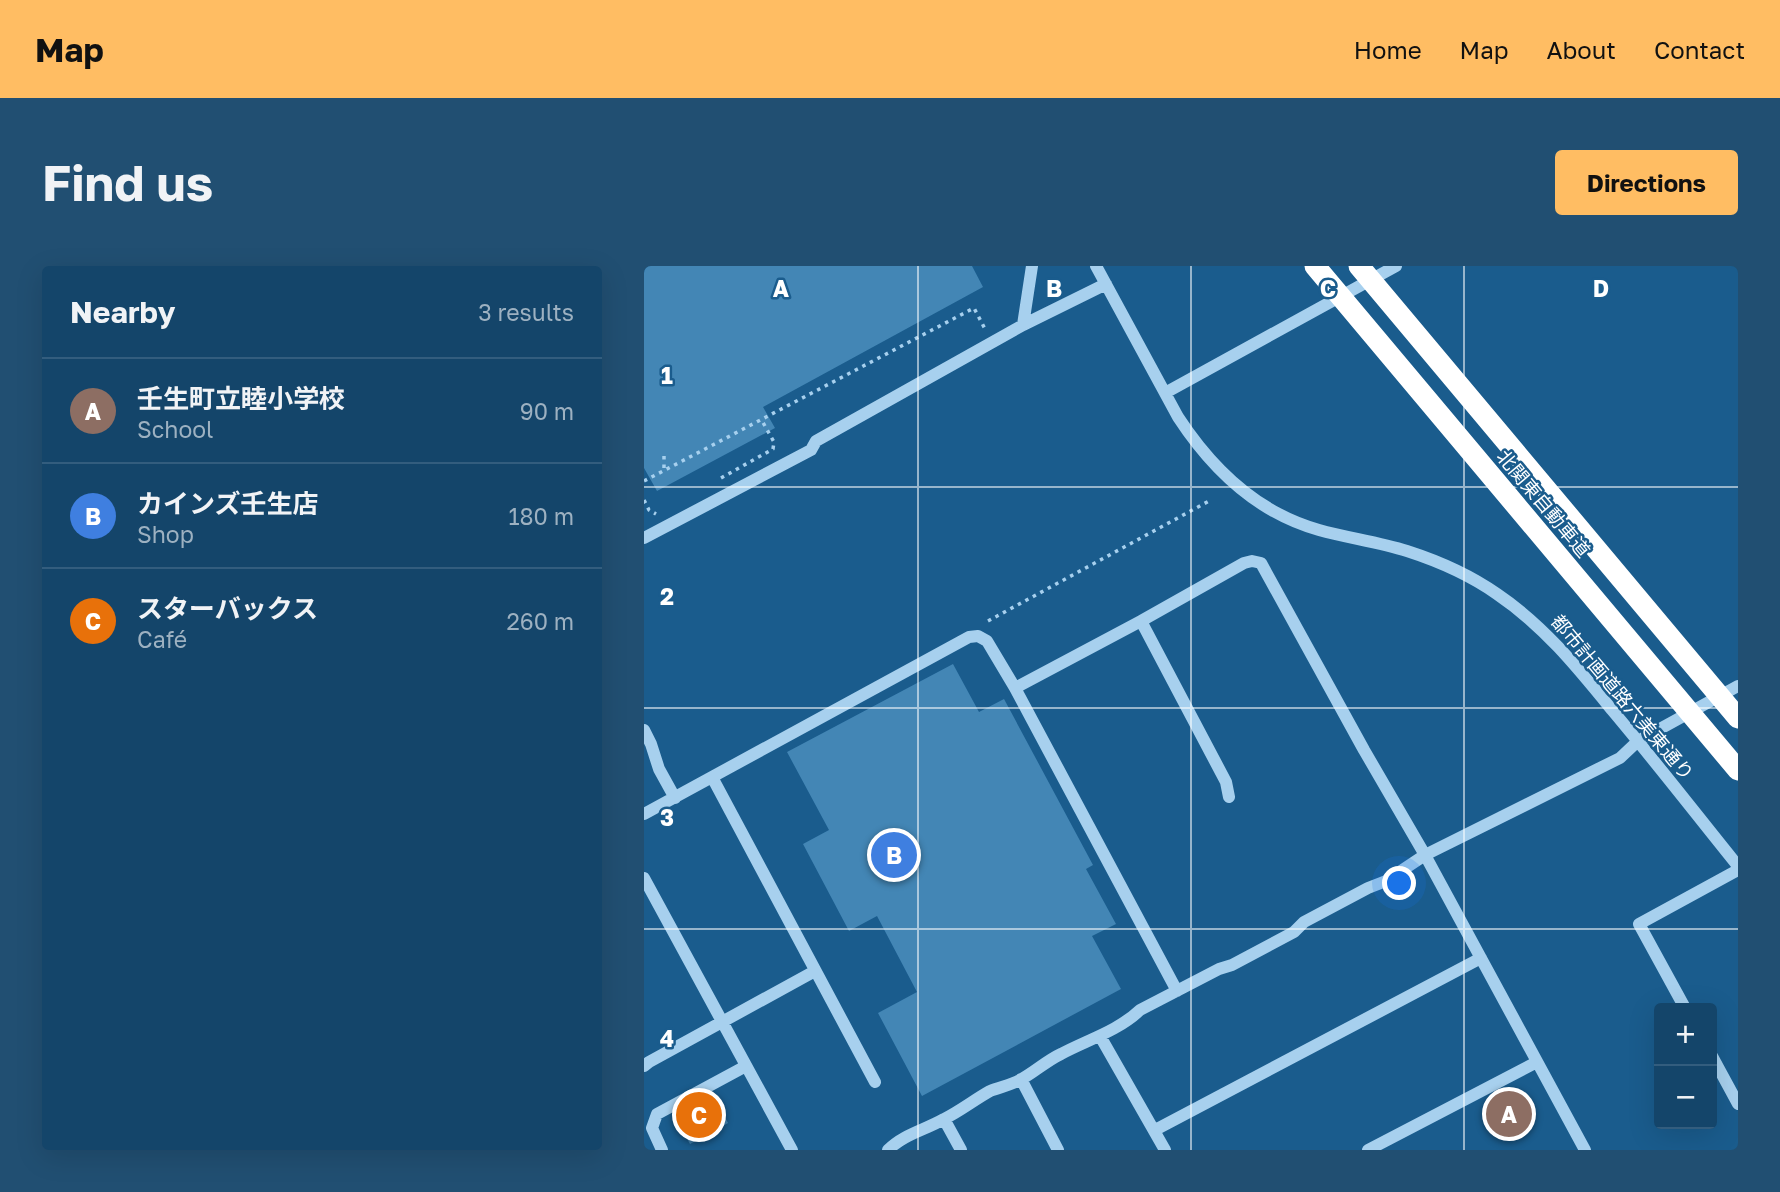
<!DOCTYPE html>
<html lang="en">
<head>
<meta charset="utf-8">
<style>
	:root { --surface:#14456a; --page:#214f72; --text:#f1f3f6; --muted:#9db1c1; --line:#335d7e; --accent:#ffbd63 }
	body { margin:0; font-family:"Golos Text","Noto Sans JP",sans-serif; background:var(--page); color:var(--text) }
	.controls { position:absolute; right:21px; bottom:21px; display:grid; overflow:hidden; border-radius:7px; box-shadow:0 7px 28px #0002 }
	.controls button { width:63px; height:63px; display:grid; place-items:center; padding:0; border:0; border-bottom:2px solid var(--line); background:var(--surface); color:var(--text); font:35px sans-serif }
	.you { position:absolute; left:756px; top:618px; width:24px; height:24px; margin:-18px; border:5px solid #fff; border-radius:50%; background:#1a73e8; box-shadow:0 0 0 10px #1a73e833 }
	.badge { display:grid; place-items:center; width:46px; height:46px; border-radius:50%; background:var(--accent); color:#fff; font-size:23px; font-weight:700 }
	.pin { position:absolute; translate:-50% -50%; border:4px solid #fff; box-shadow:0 2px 7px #0006 }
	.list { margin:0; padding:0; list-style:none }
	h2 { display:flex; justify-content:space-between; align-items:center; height:91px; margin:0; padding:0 28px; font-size:30px }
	h2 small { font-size:23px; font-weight:400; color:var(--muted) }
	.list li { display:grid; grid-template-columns:46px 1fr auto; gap:21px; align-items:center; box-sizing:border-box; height:105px; padding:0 28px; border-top:2px solid var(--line) }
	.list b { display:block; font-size:26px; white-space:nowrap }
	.list p { margin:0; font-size:23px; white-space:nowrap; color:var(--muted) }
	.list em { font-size:23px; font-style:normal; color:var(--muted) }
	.map { position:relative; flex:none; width:1094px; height:884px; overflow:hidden; border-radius:7px }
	header { display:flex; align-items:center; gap:42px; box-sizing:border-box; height:98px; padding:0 35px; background:var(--accent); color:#111 }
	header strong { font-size:33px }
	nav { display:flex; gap:38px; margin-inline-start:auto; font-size:24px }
	.intro { display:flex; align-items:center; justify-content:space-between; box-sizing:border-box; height:168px; padding:0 42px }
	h1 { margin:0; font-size:49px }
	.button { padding:18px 32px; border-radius:7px; background:var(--accent); color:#111; font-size:24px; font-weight:700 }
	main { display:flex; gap:42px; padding:0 42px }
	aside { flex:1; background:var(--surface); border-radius:7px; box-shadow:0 7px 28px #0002 }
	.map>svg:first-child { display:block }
	.building { fill:#4386b5 }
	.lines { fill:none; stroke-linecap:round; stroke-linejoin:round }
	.path { stroke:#a7d0ee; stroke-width:3.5; stroke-dasharray:3.5 5; stroke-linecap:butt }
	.minor { stroke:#a7d0ee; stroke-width:12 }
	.highway-bridge { stroke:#fff; stroke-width:21 }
	.grid { fill:none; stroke:#fff; stroke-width:2; stroke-opacity:0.55 }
	.labels { text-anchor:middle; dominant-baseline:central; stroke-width:5; stroke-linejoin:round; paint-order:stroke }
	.street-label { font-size:19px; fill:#fff; stroke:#1a5c8d }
	.grid-label { font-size:23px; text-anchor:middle; font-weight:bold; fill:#fff; stroke:#1a5c8d; stroke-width:5; stroke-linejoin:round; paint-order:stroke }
</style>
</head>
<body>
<header>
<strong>Map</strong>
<nav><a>Home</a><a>Map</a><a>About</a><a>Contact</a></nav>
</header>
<div class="intro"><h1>Find us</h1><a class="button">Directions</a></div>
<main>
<aside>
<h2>Nearby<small>3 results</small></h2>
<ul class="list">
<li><span class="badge" style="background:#8d6e63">A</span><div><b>壬生町立睦小学校</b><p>School</p></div><em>90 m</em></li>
<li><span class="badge" style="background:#3f7fe0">B</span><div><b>カインズ壬生店</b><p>Shop</p></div><em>180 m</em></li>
<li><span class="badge" style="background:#e8710a">C</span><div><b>スターバックス</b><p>Café</p></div><em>260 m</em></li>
</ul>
</aside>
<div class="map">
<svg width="1094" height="884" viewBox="0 0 1094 884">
	<rect width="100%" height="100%" fill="#1a5c8d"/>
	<path class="building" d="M0 0H328L339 21 119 141 131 162 13 225 0 202Z
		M309 398 335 446 360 433 449 599 442 603 472 658 448 670 477 723 278 830 234 747 273 726 233 650 205 665 159 578 185 564 143 486Z
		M67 825 84 857 46 878 28 845Z"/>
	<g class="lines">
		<path class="path" d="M20 190V204
			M77 212 129 183 130 176 117 153
			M0 215 330 42 341 63
			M0 234 5 244 12 248
			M344 355 565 235"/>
		<path class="minor" d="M452 0 534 151C568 203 614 247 675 264 704 272 734 276 763 285 794 295 826 309 853 328 899 359 933 401 968 444 1011 495 1052 548 1094 600
			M379 59 388 0
			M521 127 752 0
			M0 272 167 184 172 175 379 59 462 18
			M497 355 582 516 585 531
			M371 422 497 355 600 297 608 295 617 297 720 484 781 589 941 884
			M0 464 7 478 15 503 31 532
			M68 511 231 816
			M0 548 325 371 334 370 343 375 371 422 533 725
			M0 612 148 884
			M1041 742 995 658 1094 604
			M456 770 521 884
			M1068 790 1094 838
			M0 800 5 796 171 705
			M377 813 414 884
			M300 853 317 884
			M511 864 837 692
			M18 884 8 862 13 848 102 800
			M244 884C260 868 281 864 300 853 316 845 330 834 346 825 356 821 367 819 376 814 391 806 402 795 417 788 443 774 474 765 496 744L575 703 588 699 650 666 660 656 724 622 742 615 781 589 976 492 994 475 1094 420
			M724 884 893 796"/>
		<path class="highway-bridge" d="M671 0 1094 504
			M715 0 1094 452"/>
	</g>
	<path class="grid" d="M274 0V884M547 0V884M820 0V884M0 221H1094M0 442H1094M0 663H1094"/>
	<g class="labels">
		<g class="street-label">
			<text transform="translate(900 237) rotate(50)">北関東自動車道</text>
			<text transform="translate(979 431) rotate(50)">都市計画道路六美東通り</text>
		</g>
	</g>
	<g class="grid-label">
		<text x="137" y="31">A</text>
		<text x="410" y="31">B</text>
		<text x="684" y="31">C</text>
		<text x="957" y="31">D</text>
		<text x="23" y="118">1</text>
		<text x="23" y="339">2</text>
		<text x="23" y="560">3</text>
		<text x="23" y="781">4</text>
	</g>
</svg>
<div class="controls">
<button>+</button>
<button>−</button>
</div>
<div class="you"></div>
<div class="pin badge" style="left:865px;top:848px;background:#8d6e63">A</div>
<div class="pin badge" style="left:250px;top:589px;background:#3f7fe0">B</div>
<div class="pin badge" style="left:55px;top:849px;background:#e8710a">C</div>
</div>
</main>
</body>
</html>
